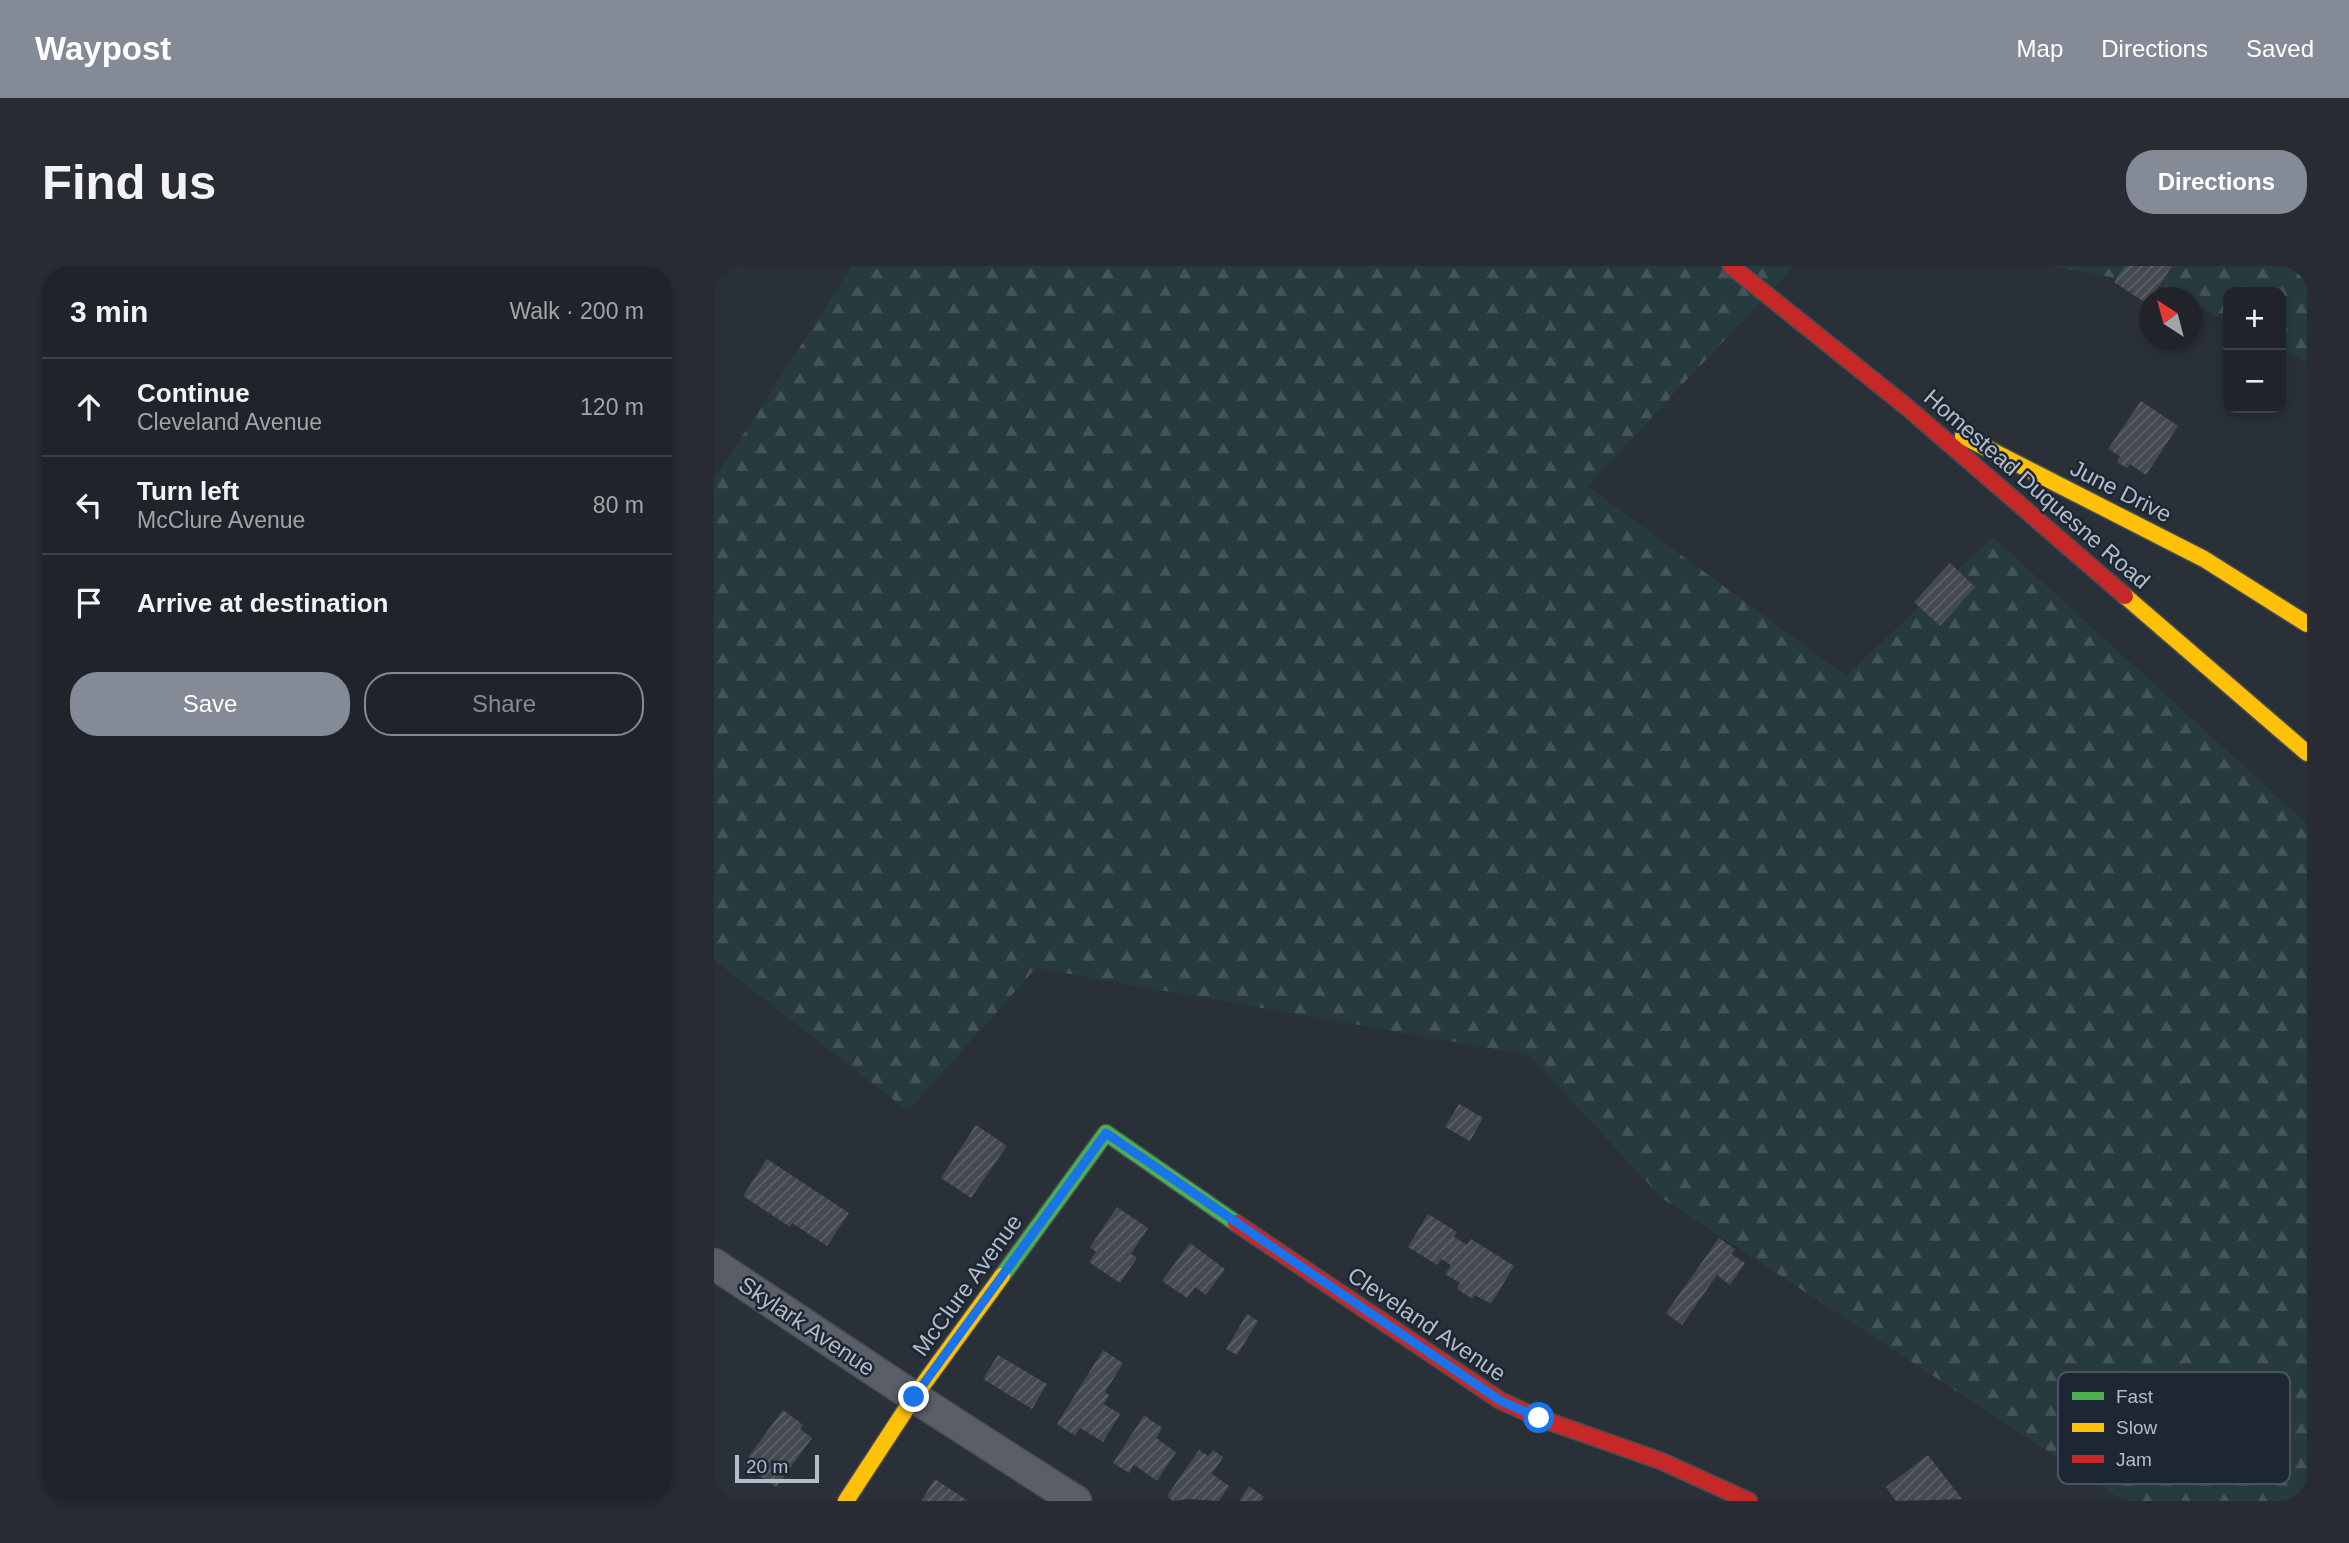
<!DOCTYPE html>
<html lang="en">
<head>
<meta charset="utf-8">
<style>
	:root { --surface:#20242a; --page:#282c32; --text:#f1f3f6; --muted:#a2a4a8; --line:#3d4147; --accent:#848b96 }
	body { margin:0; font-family:Helvetica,sans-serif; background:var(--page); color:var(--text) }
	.controls { position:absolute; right:21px; top:21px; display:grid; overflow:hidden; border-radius:14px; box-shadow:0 4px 10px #0003 }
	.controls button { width:63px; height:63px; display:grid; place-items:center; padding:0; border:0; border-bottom:2px solid var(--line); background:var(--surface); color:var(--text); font:35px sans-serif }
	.compass { position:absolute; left:1425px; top:21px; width:63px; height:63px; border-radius:50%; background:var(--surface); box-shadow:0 4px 10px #0003; rotate:324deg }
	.scale { position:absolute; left:21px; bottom:18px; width:84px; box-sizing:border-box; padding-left:7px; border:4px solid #b4bcc9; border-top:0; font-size:19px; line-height:24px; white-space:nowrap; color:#b4bcc9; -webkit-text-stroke:5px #1d2633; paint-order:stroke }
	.stop { position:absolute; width:21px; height:21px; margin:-16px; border:5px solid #1a73e8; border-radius:50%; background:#fff }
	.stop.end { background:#1a73e8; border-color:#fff; box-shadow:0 2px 7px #0008 }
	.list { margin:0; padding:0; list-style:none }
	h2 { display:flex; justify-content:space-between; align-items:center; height:91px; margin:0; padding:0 28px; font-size:30px }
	h2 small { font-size:23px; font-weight:400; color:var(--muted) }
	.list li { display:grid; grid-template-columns:46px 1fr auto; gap:21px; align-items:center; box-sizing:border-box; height:98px; padding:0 28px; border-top:2px solid var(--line) }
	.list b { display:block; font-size:26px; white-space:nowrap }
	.list p { margin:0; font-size:23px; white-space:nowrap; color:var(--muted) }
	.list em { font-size:23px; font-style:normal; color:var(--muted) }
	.actions { display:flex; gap:14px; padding:21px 28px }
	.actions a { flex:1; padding:16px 0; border:2px solid var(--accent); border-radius:28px; text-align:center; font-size:24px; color:var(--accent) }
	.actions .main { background:var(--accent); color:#fff }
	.icon { flex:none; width:38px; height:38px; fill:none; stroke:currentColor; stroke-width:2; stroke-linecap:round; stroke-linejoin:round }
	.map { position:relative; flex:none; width:1593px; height:1235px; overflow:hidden; border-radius:28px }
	header { display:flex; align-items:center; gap:42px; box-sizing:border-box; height:98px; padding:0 35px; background:var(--accent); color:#fff }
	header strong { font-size:33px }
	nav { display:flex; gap:38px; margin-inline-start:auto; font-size:24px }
	.intro { display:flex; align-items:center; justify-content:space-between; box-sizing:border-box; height:168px; padding:0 42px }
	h1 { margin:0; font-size:49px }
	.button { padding:18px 32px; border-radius:28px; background:var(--accent); color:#fff; font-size:24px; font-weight:700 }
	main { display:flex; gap:42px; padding:0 42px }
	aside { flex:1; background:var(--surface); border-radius:28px; box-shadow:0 4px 10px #0003 }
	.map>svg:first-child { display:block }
	.forest { fill:url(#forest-firs) }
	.building { fill:url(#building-hatch) }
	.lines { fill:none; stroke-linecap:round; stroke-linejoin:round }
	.street-casing { stroke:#484c53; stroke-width:33 }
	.fast-casing { stroke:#484c53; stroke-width:19 }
	.slow-casing { stroke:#484c53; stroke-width:19 }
	.jam-casing { stroke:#484c53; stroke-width:19 }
	.street { stroke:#5a5e66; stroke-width:30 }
	.fast { stroke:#4caf50; stroke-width:16 }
	.slow { stroke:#ffc107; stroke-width:16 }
	.jam { stroke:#c62828; stroke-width:16 }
	.route { stroke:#1a73e8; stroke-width:9 }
	.labels { text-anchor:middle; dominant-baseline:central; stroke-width:5; stroke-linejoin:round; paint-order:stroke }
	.street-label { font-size:23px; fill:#b4bcc9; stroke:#1d2633 }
	.key { fill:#1d2633; stroke:#4a5360; stroke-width:2 }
	.key-label { font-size:19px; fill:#b4bcc9 }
</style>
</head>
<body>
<header>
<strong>Waypost</strong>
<nav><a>Map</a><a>Directions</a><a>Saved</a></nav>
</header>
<div class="intro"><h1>Find us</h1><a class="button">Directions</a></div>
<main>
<aside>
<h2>3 min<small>Walk · 200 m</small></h2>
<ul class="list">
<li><svg class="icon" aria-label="ahead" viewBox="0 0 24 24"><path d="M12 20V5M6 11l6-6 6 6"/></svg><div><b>Continue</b><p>Cleveland Avenue</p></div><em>120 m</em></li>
<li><svg class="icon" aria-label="left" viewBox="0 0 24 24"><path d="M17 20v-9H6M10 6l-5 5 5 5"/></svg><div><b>Turn left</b><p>McClure Avenue</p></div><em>80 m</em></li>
<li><svg class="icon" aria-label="arrive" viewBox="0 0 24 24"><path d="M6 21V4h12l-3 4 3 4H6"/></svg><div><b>Arrive at destination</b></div></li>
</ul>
<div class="actions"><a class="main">Save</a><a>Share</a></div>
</aside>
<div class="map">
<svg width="1593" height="1235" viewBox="0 0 1593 1235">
	<defs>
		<pattern id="forest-firs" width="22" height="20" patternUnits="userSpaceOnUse" patternTransform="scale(1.75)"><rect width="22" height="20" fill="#273a3e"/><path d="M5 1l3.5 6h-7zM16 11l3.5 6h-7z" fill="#445559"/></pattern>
		<pattern id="building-hatch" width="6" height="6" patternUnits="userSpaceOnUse" patternTransform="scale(1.75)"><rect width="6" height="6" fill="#444950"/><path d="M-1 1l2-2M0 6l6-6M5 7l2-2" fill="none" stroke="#5d6168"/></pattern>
	</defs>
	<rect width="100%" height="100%" fill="#2a3038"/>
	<path class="forest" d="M138 0H1080L873 220 1132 410 1279 271 1593 558V1235H1410L948 932 815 789 322 702 194 845 0 694V214Z
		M1338 0H1593V96L1567 83V26H1514V56L1478 37V32L1467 31 1443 20Z"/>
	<path class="building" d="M1411 0H1458L1433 38 1400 16Z
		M1427 135 1464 160 1432 209 1416 198 1413 202 1403 196 1406 190 1394 183Z
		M1236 297 1261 321 1226 360 1200 336Z
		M745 838 769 852 756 875 731 861Z
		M262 859 293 880 257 932 227 912Z
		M53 893 135 947 113 980 78 957 76 961 29 930Z
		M403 941 434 962 417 988 423 992 406 1017 375 996 382 986 376 981Z
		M714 948 743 966 740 971 753 979 757 973 800 1000 777 1038 761 1029 758 1033 743 1023 746 1017 731 1008 737 999 727 993 723 999 694 981Z
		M1005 972 1021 983 1017 988 1031 997 1016 1019 1003 1009 968 1059 952 1047Z
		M476 977 511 1003 492 1029 481 1021 473 1032 448 1015Z
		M533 1048 544 1055 523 1089 512 1083Z
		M389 1084 409 1097 391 1126 395 1129 390 1138 406 1148 389 1176 366 1162 361 1170 343 1158Z
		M284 1089 333 1118 318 1143 269 1113Z
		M69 1144 89 1159 86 1163 98 1172 62 1221 29 1198Z
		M430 1149 448 1162 442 1172 462 1186 443 1215 420 1199 415 1207 399 1197Z
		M485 1184 494 1190 499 1184 509 1191 498 1208 515 1220 505 1235 474 1233 459 1235 453 1230Z
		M1214 1189 1248 1233 1182 1235 1172 1221Z
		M221 1213 254 1235H207Z
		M535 1220 550 1231 547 1235H525Z"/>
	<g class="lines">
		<defs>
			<path id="street" d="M0 998 200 1131 362 1235"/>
			<path id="fast" d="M288 1010 392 867 522 957"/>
			<path id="slow" d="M1249 170 1490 293 1593 358
				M1411 330 1593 487
				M132 1235 200 1131 288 1010"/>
			<path id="jam" d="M1017 0 1194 142 1411 330
				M522 957 787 1135 825 1152 947 1195 1035 1235"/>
		</defs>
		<use href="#street" class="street-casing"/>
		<use href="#fast" class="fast-casing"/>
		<use href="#slow" class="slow-casing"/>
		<use href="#jam" class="jam-casing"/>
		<use href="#street" class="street"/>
		<use href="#fast" class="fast"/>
		<use href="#slow" class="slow"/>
		<use href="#jam" class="jam"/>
	</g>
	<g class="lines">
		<path class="route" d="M200 1131 392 867 576 993 787 1135 825 1152"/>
	</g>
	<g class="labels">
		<g class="street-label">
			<text transform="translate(1323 223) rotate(41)">Homestead Duquesne Road</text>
			<text transform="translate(1407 225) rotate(27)">June Drive</text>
			<text transform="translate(253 1019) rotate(-54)">McClure Avenue</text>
			<text transform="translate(713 1058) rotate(34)">Cleveland Avenue</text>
			<text transform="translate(93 1060) rotate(34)">Skylark Avenue</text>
		</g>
	</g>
	<rect x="1344" y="1106" width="232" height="112" rx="10" class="key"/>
	<rect x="1358" y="1126" width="32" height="8" fill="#4caf50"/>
	<rect x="1358" y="1157" width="32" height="9" fill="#ffc107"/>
	<rect x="1358" y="1189" width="32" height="8" fill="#c62828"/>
	<g class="key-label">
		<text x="1402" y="1137">Fast</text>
		<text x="1402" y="1168">Slow</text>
		<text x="1402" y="1200">Jam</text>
	</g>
</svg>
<div class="controls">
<button>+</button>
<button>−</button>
</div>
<svg class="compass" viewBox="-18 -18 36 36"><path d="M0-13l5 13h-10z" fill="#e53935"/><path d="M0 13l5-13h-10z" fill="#a2a4a8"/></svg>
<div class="scale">20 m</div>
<div class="stop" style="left:825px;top:1152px"></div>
<div class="stop end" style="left:200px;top:1131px"></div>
</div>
</main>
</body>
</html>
